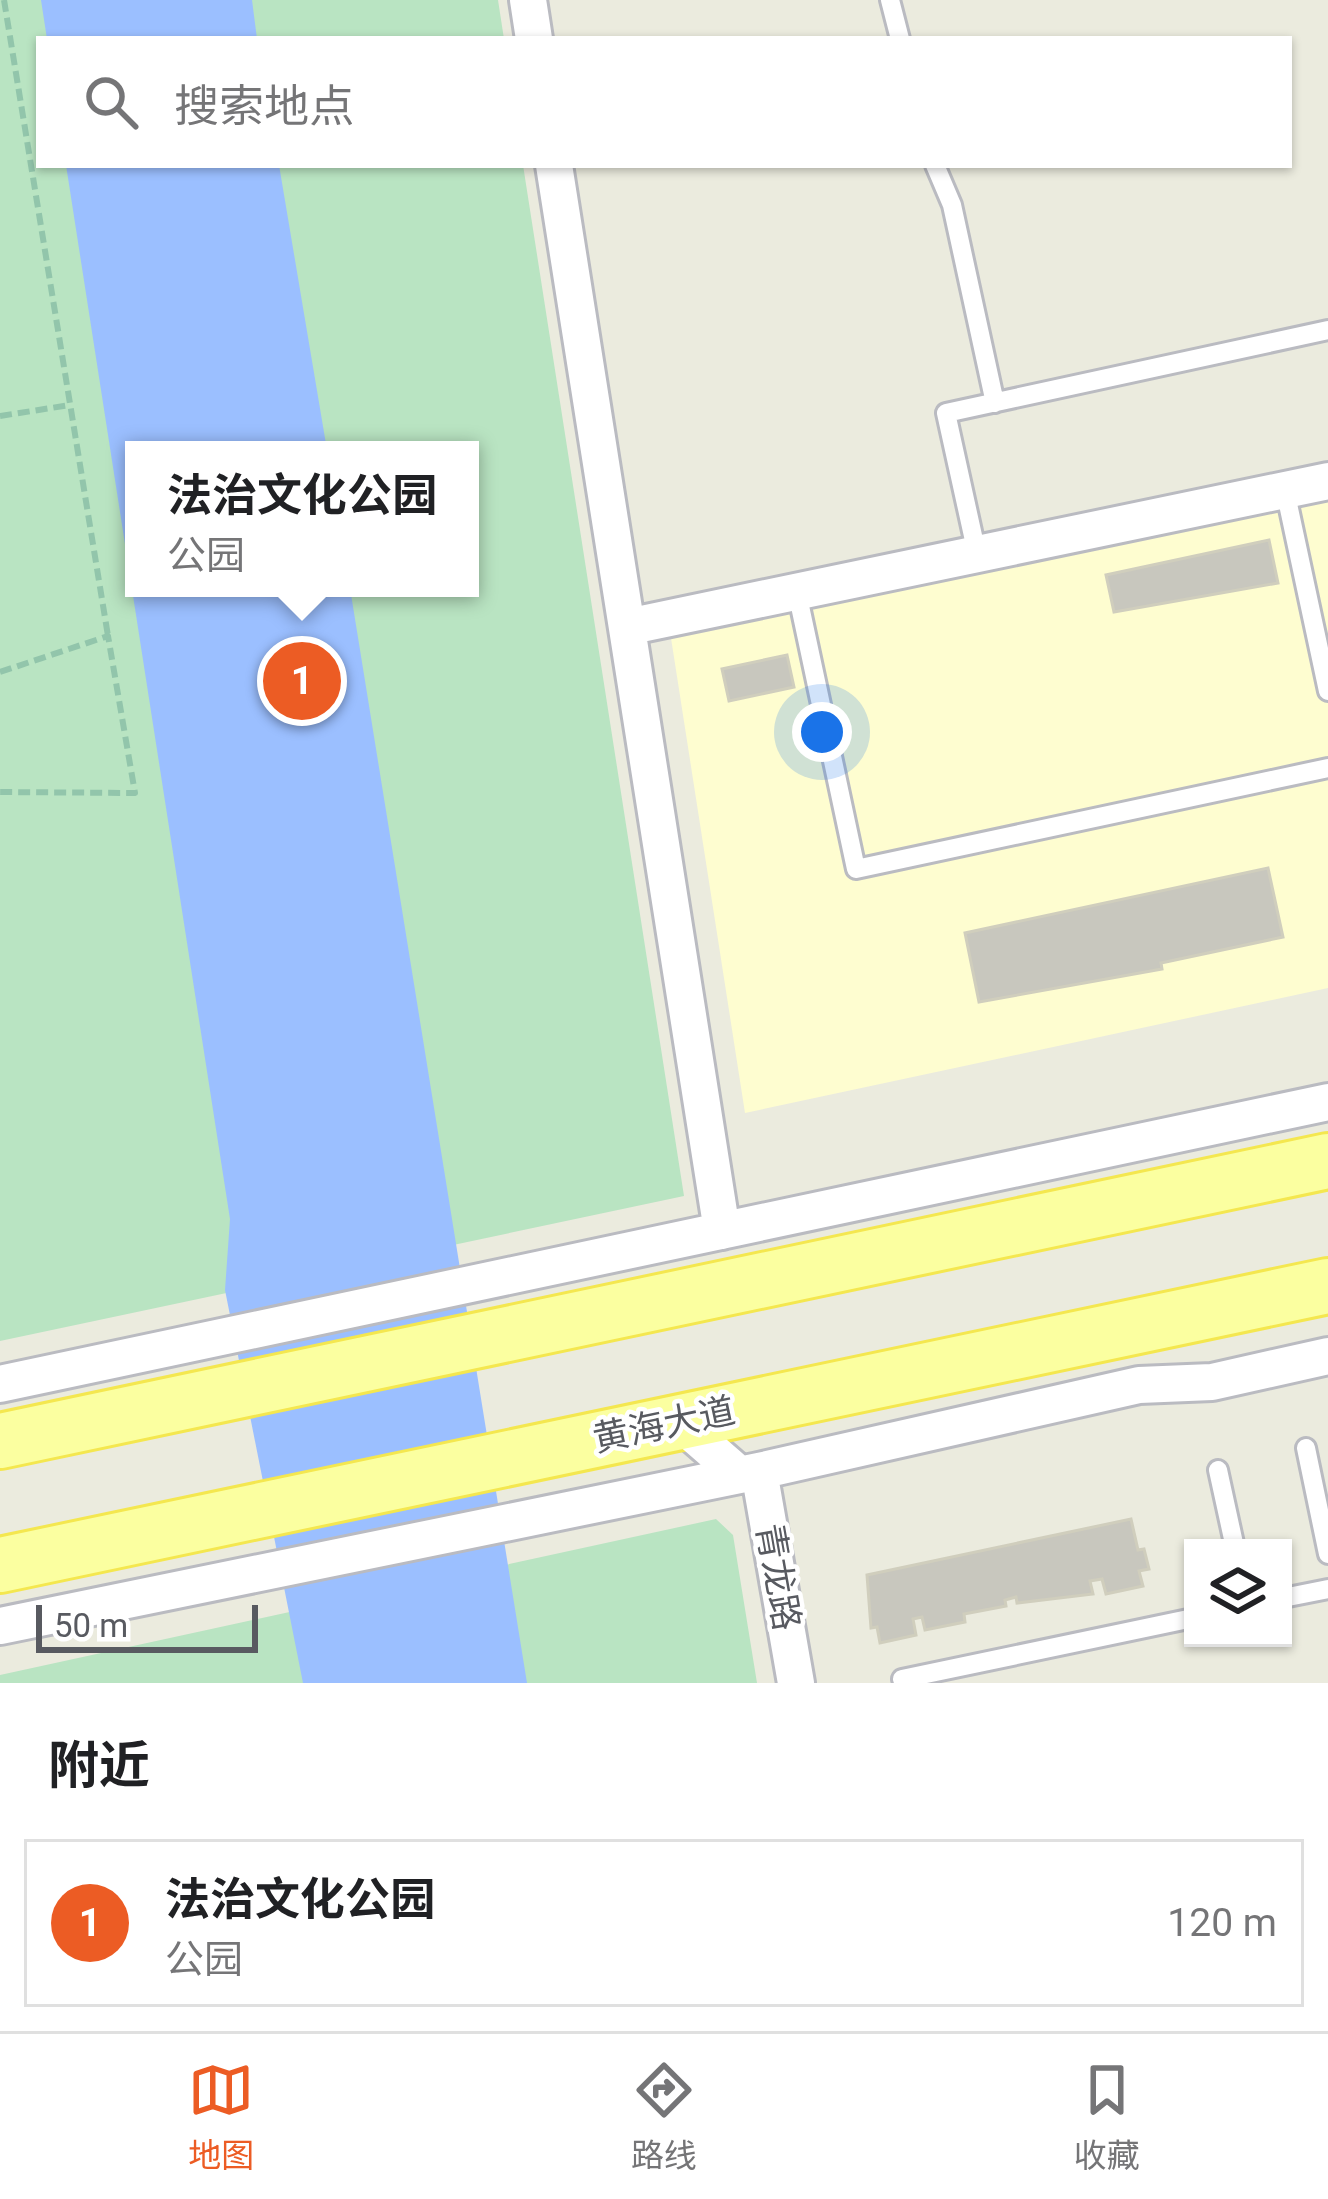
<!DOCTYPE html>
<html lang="zh">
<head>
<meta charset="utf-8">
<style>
	:root { --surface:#fff; --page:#f6f6f6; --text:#202124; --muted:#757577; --line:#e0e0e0; --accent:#ec5c24 }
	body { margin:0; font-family:Roboto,"Noto Sans SC",sans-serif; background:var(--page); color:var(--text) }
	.controls { position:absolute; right:36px; bottom:36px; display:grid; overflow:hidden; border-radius:0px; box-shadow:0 3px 9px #0004 }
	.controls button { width:108px; height:108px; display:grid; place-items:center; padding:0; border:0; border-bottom:3px solid var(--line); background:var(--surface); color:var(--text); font:60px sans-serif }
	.scale { position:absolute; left:36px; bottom:30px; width:222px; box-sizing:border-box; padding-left:12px; border:6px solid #585a60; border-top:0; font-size:33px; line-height:42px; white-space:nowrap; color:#585a60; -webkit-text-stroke:9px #fff; paint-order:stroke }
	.you { position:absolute; left:822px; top:732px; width:42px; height:42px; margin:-30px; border:9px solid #fff; border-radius:50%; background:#1a73e8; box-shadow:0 0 0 18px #1a73e833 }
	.badge { display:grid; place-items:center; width:78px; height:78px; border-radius:50%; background:var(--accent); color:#fff; font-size:39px; font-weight:700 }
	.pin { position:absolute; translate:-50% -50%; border:6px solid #fff; box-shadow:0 3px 12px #0006 }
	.popup { position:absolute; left:125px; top:441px; width:354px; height:156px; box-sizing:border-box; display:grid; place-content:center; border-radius:0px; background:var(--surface); filter:drop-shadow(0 3px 9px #0005); font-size:39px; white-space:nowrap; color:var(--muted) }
	.popup b { font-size:45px; color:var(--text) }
	.popup::after { content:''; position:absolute; left:50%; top:100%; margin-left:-24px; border:24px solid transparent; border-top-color:var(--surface) }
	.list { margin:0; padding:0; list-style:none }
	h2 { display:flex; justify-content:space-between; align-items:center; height:156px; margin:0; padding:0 48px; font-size:51px }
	h2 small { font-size:39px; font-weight:400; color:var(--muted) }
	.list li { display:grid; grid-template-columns:78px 1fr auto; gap:36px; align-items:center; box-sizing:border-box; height:168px; margin:0 24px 24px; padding:0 24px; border:3px solid var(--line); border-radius:0px }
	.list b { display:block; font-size:45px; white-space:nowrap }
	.list p { margin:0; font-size:39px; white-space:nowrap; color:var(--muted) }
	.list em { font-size:39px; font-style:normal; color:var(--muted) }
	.icon { flex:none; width:66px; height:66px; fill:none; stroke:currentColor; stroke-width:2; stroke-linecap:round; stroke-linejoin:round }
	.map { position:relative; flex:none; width:1328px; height:1683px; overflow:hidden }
	.search { position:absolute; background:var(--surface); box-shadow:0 3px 9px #0004; left:36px; right:36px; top:36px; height:132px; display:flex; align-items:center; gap:30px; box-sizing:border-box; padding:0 42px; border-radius:0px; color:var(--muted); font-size:45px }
	.sheet { height:348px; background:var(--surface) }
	nav { display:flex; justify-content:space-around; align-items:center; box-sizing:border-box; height:168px; border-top:3px solid var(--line); background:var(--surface); font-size:33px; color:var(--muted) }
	nav a { display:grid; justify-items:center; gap:6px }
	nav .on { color:var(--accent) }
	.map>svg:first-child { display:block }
	.commercial { fill:#fefdd0 }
	.green { fill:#b9e4c2; fill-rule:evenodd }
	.water { fill:#9bbfff }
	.building { fill:#c8c7be; stroke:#d0cebd; stroke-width:3 }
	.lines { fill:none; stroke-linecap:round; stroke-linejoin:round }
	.lane-casing { stroke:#babbc1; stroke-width:24 }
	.street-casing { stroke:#babbc1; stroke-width:42 }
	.primary-casing { stroke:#f4e74f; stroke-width:60 }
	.path { stroke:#92c5ab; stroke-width:6; stroke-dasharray:12 6; stroke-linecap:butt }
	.lane { stroke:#fff; stroke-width:18 }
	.street { stroke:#fff; stroke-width:36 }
	.primary { stroke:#fbffa0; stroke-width:54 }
	.labels { text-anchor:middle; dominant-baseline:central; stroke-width:9; stroke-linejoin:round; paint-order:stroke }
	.street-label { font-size:36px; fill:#585a60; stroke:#fff }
</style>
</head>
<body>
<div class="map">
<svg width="1328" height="1683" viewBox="0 0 1328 1683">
	<rect width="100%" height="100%" fill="#ebebde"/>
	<path class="commercial" d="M1328 501V988L745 1113 671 638Z"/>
	<path class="green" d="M0 0H498L504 39H39V165H523L684 1196 0 1341ZM134 450H470V588H134Z
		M716 1519 733 1535 757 1683H0V1675Z"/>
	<path class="water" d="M41 0H252L257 39H47Z
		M66 165H279L327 450H134V588H350L527 1683H303L225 1290 230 1219Z"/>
	<path class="building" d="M1269 540 1278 583 1114 612 1106 575Z
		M787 655 794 687 729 701 722 669Z
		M1268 868 1283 937 1161 963 1162 969 979 1002 965 933Z
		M1131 1519 1138 1550 1144 1549 1149 1569 1139 1571 1143 1586 1106 1594 1102 1579 1090 1581 1093 1594 1017 1603 1016 1597 1005 1600 1006 1606 964 1614 965 1622 925 1630 922 1617 913 1619 916 1635 880 1643 877 1627 871 1628 867 1575Z"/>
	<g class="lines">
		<defs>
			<path id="lane" d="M890 0 900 39
				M935 165 952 205 995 403
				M1285 490 1328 691
				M977 554 946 413 1328 330
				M797 592 856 869 1328 768
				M1306 1448 1328 1554
				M1218 1470 1235 1548
				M1283 1598 1328 1589
				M902 1679 1193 1618"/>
			<path id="street" d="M528 0 534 39
				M554 165 722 1231
				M627 627 1328 481
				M0 1384 1328 1102
				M679 1422 740 1475
				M759 1471 796 1683
				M0 1626 759 1471 1139 1385 1212 1382 1328 1356"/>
			<path id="primary" d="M0 1441 1328 1161
				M0 1565 1328 1286"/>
		</defs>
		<use href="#lane" class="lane-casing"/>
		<use href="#street" class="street-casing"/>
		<use href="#primary" class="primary-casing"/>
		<path class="path" d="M4 0 108 636
			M0 416 70 405
			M0 672 108 636 135 793 0 792"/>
		<use href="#lane" class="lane"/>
		<use href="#street" class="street"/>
		<use href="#primary" class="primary"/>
	</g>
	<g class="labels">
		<g class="street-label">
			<text transform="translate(664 1425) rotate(-12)">黄海大道</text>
			<text transform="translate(778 1577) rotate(80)">青龙路</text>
		</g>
	</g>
</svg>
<div class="controls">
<button><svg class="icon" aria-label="layers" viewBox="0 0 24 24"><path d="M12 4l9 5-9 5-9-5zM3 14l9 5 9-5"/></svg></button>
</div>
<div class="scale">50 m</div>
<div class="you"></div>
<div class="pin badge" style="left:302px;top:681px">1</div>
<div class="popup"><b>法治文化公园</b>公园</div>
<div class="search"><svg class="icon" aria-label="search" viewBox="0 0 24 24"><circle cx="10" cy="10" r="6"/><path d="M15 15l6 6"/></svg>搜索地点</div>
</div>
<section class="sheet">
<h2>附近<small></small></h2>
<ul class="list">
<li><span class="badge">1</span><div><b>法治文化公园</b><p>公园</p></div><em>120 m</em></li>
</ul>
</section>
<nav>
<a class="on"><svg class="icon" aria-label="map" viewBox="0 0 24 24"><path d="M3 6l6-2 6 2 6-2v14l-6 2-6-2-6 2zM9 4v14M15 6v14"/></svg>地图</a>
<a><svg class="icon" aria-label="directions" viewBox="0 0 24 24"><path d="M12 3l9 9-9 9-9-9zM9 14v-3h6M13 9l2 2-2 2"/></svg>路线</a>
<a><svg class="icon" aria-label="saved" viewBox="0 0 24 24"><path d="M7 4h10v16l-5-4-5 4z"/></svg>收藏</a>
</nav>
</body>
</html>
